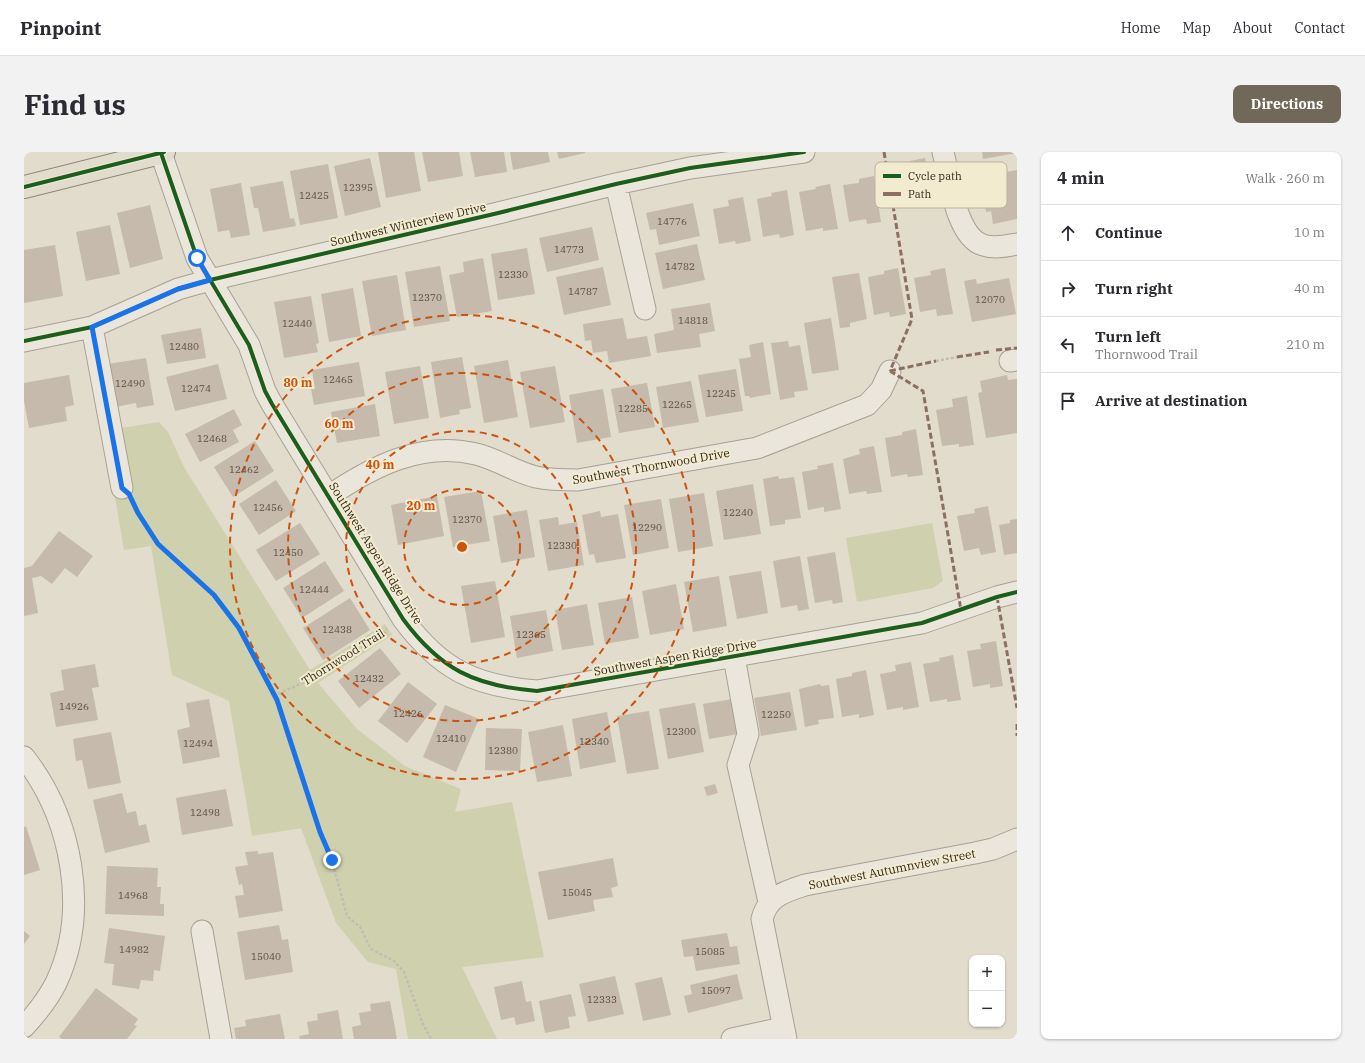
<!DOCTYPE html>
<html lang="en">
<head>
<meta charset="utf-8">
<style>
	:root { --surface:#fff; --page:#f2f2f3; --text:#2b2b33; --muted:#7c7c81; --line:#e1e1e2; --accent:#71685a }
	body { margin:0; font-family:"IBM Plex Serif",serif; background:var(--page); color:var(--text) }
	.controls { position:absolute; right:12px; bottom:12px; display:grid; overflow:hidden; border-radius:8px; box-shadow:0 1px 3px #0004 }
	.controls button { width:36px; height:36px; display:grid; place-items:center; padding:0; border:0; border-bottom:1px solid var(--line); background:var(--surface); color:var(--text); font:20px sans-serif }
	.stop { position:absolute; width:12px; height:12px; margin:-9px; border:3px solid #1a73e8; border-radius:50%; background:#fff }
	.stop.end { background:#1a73e8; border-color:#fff; box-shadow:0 1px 4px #0008 }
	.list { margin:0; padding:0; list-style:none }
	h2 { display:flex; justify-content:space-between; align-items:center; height:52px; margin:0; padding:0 16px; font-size:17px }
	h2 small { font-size:13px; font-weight:400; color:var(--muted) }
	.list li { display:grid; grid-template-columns:26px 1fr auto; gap:12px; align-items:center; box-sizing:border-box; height:56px; padding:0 16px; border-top:1px solid var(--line) }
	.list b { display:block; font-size:15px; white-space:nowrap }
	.list p { margin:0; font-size:13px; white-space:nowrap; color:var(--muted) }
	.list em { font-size:13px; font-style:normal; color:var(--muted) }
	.icon { flex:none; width:22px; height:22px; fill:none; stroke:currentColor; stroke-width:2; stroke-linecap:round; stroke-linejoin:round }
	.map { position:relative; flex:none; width:993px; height:887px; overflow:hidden; border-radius:8px }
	header { display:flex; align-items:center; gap:24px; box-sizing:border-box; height:56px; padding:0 20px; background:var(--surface); border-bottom:1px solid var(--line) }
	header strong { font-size:19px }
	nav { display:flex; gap:22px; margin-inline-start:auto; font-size:14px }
	.intro { display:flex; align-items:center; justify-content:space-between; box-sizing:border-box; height:96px; padding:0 24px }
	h1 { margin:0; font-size:28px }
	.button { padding:10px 18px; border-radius:8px; background:var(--accent); color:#fff; font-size:14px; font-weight:700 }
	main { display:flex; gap:24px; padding:0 24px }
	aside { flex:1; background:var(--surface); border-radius:8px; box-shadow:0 1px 3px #0004 }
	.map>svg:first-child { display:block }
	.green { fill:#cfd1ae }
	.building { fill:#c5baac }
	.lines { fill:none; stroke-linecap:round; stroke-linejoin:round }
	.minor-casing { stroke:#a6a194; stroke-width:23 }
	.major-casing { stroke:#8c867b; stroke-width:24 }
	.path { stroke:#c2bdb3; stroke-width:2.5; stroke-dasharray:3 2; stroke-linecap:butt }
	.minor { stroke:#eae6dc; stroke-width:21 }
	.major { stroke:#e1dcce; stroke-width:22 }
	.quiet { stroke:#8d6e63; stroke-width:3; stroke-dasharray:6 3; stroke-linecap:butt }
	.cycleway-casing { stroke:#f3ebd0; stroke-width:6 }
	.cycleway { stroke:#1b5e20; stroke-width:4 }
	.route { stroke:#1a73e8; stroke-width:5 }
	.ring { fill:none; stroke:#cd520f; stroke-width:2; stroke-dasharray:7 5 }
	.labels { text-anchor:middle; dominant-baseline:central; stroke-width:4; stroke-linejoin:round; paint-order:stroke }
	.number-label { font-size:10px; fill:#584d41 }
	.street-label { font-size:12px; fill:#34291d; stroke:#f3ebd0 }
	.key { fill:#f3ebd0; stroke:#bab19a; stroke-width:1 }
	.key-label { font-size:11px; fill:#34291d }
	.centre { fill:#cd520f; stroke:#f3ebd0; stroke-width:2 }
	.ring-label { font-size:12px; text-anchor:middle; font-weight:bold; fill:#cd520f; stroke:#f3ebd0; stroke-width:4; stroke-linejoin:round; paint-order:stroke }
</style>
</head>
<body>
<header>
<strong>Pinpoint</strong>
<nav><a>Home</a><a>Map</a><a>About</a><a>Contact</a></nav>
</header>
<div class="intro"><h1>Find us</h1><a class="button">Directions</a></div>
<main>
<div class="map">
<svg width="993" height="887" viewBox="0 0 993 887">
	<rect width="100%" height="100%" fill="#e1dccb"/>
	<path class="green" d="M66 198 91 277 135 270 144 280 160 315 286 518 361 472 368 483 294 531 333 577 381 614 437 637 431 660 488 650 520 805 438 815 473 887H384L372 817 344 810 312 771 277 676 228 684 205 549 148 523 127 394 100 398Z
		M908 371 919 429 909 436 833 450 822 386Z"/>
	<path class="building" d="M354 0H390L397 39 362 46Z
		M398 0H435L439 24 404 30Z
		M446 0H480L483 20 451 25Z
		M486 0H524L526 10 489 18Z
		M533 0H561V1L535 7Z
		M958 0H993V1L959 7Z
		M346 6 357 55 321 64 310 14Z
		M901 6 909 51 894 53V50L877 52 871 14 887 12 886 9Z
		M304 12 314 66 276 73 266 19Z
		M993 18V67L969 72 967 59 962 60 961 53H963L962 47H965L960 24Z
		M850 24 857 70 843 72 842 67 825 70 819 33 835 31V27Z
		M259 29 266 67 270 66 272 74 239 80 234 56H230L226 35Z
		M217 31 226 83 207 86 205 78 194 80 186 37Z
		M806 32 814 77 799 79V76L782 79 775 40 792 37 791 35Z
		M763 38 770 83 756 86 755 82 739 85 733 47 748 44 747 41Z
		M719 45 727 89 712 92 711 89 695 92 689 57 705 54 704 48Z
		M669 51 676 84 635 93 632 77 626 78 622 61Z
		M126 53 139 107 106 116 93 61Z
		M86 73 96 122 62 129 52 80Z
		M568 75 575 108 523 120 515 86Z
		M673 92 681 128 639 137 631 101Z
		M31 93 39 144 0 151V98Z
		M503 96 511 142 474 148 467 102Z
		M459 106 468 159 433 165 425 123 440 120 439 110Z
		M416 114 426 169 390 175 381 120Z
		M579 115 587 153 540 163 532 125Z
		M874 116 882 162 866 165 865 160 850 163 844 125 860 122V119Z
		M921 116 929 162 913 164 912 157 896 160 890 126 907 123 906 119Z
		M835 121 843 167 826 171V175L816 176 808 125Z
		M373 123 382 178 348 184 338 129Z
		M985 126 992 162 948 170 940 129 952 127 953 132Z
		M329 136 337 184 305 190 297 142Z
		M287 144 295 191 292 192 294 200 260 206 250 150Z
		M686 151 691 179 675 182 677 195 633 201 630 182 650 178 647 157Z
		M599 166 603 187 623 184 627 204 585 211 583 199 569 201 567 188 561 189 559 172Z
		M807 166 815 218 788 222 780 171Z
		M177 176 182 206 143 212 137 183Z
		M764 189 765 195 776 193 784 238 770 240 771 245 756 248 747 191Z
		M739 190 747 242 726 246 725 244H721L715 207 727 205 725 193Z
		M438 205 447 256 435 258 436 262 416 266 407 210Z
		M122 206 130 253 113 256 112 251 91 255 84 212Z
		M484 208 494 265 460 271 450 214Z
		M335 210 341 244 290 253 287 237H291L288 218Z
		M194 212 203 247 151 259 142 225Z
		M396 214 405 266 370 272 361 220Z
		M531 214 541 270 506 276 496 220Z
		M712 217 719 259 682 265 674 223Z
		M45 223 50 253 41 255 43 269 5 276 0 249V231Z
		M983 223 984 228 993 227V281L962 286 954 241 958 240 956 229Z
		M667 229 675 270 639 276 632 235Z
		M623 231 631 275 595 281 587 237Z
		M579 237 587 285 553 291 545 243Z
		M943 244 950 293 935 295V292L918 294 912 258 929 255 928 247Z
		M351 252 356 284 313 291 307 260Z
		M210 257 218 273 209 278 215 290 176 310 161 282Z
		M892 277 899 323 884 325 883 322 867 325 861 286 878 283V280Z
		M231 289 250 319 209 345 190 315Z
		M850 294 858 340 843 342 842 339 825 342 819 307 836 302 835 297Z
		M809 311 817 357 800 360V355L784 358 778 320 794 317 793 314Z
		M754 324 755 327 770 325 777 366 761 368V372L746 374 739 327Z
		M252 328 272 359 235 383 215 352Z
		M729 332 737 382 700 388 692 339Z
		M457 339 466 389 429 395 420 345Z
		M680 341 689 394 654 400 645 347Z
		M413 344 420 384 374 393 367 353Z
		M637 347 645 396 609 403 600 353Z
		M964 354 972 400 957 403 955 396 940 399 933 364 951 361 950 357Z
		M503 358 511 405 477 411 469 364Z
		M576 359 577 365 594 362 602 406 572 411 570 402 565 403 558 363Z
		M534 365 535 373 553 370 560 413 524 419 515 368Z
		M993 367V401L980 403 975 373 986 371V368Z
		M276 371 296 402 252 429 232 398Z
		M35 379 69 404 53 425 41 416 28 432 17 424 8 426 14 461 0 464V416L8 414Z
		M811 400 819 450 809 452 808 448 791 451 783 405Z
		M776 404 785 457 774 459 773 453 757 456 749 409Z
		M301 409 320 439 278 466 259 436Z
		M737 419 744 461 713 467 705 424Z
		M695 424 703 474 669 480 660 430Z
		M471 429 481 485 447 491 437 434Z
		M652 432 660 477 626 483 618 439Z
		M608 445 615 486 581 492 574 451Z
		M326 446 346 478 299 508 279 476Z
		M563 452 570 493 538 498 531 458Z
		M522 458 529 499 493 506 486 464Z
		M972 489 979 534 966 536V532L949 535 943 499 957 497 956 492Z
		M356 496 377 522 335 556 314 529Z
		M929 503 937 548 923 550V547L906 550 899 512 916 509 915 506Z
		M887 510 895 555 879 558V555L863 558 856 522 872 519 871 513Z
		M71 512 75 535 68 536 74 568 32 575 26 541 40 538 37 518Z
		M842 518 850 563 835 566V562L818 565 812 527 828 524V521Z
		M384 530 413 552 383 591 354 569Z
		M796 532 797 534 805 533 810 566 794 568 795 572 781 575 775 537Z
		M766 540 773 578 737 584 730 546Z
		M714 546 720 581 685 587 679 552Z
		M185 547 196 605 159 612 153 578 166 575 162 551Z
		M671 551 680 600 644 607 635 557Z
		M421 553 455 567 432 620 399 605Z
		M625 559 635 617 603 622 593 564Z
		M583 560 592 610 556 617 548 567Z
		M539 573 548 624 513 630 504 580Z
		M462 576 498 577 496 619 461 618Z
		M87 580 97 631 64 637 58 608 52 609 49 587Z
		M691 632 694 641 683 644 680 635Z
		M202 637 209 674 158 683 152 646Z
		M98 641 103 661 112 659 115 674 122 672 126 690 81 701 69 648Z
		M2 674 16 718 0 723V675Z
		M234 699V702L249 700 259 759 215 766 211 744 220 743 218 732 215 733 211 715 224 713 221 700Z
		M589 706 594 734 587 736 589 745 569 748 571 759 524 768 514 720Z
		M83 714 134 716 133 735H137L136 752H140V764L81 762Z
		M255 773 258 788 264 787 269 820 221 828 213 780Z
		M85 776 141 784 136 819 130 818 129 829 117 828 115 837 88 833 90 812 80 811Z
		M0 779 6 784 0 792Z
		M703 781 706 795 713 794 716 812 672 819 669 804 660 805 657 788Z
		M713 822 719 847 664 861 660 844 668 842 666 833Z
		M591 824 600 862 564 870 555 832Z
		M638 825 647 863 619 869 611 831Z
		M498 829 502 850 507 849 511 869 492 873 490 865 477 868 470 835Z
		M72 836 114 867 110 873 113 874 103 887H38L35 885Z
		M547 842 552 864 544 865 546 876 521 881 515 849Z
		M366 849 373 887H330L328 875 337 873 335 861 347 859 346 852Z
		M314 858 319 887H276L275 884 285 882 283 870 294 868 293 862Z
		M256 862 261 887H212L210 876 222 874 221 868Z"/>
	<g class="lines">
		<defs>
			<path id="minor" d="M919 0C925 24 932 85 959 93 970 97 982 94 993 92
				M137 1 173 106 225 193 241 239 248 252 379 467C416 517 450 534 513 539L898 471 973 445 993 440
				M592 32 621 157
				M68 175 98 336
				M0 189 68 175 154 137 186 128 470 62 592 32 666 16 780 0
				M986 209 993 208
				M305 344C349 314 398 289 452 302 473 307 491 320 512 325 526 328 540 328 554 328L733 296 843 253 857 238 866 219
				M710 505 724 582 714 613 745 750
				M0 605C48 666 66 759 32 831 24 847 12 862 0 875
				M178 779 197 887
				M708 887 759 876
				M762 887 738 767C744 744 760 740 781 733L951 701 969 697 993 687"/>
			<path id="major" d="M0 35 140 0"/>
		</defs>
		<use href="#minor" class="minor-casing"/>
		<use href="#major" class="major-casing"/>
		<path class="path" d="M912 209 933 205
			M110 351 133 392 147 406 191 443 215 477 253 548 296 680 308 708 323 764 336 775 347 797 370 809 380 820 399 872 407 887
			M250 544 297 522 363 477"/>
		<use href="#minor" class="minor"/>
		<use href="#major" class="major"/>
		<path class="quiet" d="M860 0 888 167 866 219
			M68 175 98 336
			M972 198 993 196
			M933 205 965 200
			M866 219 899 239 937 458
			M866 219 912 209
			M973 445 993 556
			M993 572V584"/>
		<defs>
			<path id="cycleway" d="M137 1 173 106 225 193 241 239 248 252 379 467C416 517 450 534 513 539L898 471 973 445 993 440
				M0 35 140 0
				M0 189 68 175 154 137 186 128 470 62 592 32 666 16 780 0"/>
		</defs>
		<use href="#cycleway" class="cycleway-casing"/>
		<use href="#cycleway" class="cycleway"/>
	</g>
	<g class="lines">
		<path class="route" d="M173 106 186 128 154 137 68 175 98 336 105 342 114 361 134 392 190 443 215 476 253 548 296 680 308 708"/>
	</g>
	<g class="ring">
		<circle cx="438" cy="395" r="58"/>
		<circle cx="438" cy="395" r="116"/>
		<circle cx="438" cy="395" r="174"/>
		<circle cx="438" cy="395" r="232"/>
	</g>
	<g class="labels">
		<g class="number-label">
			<text x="334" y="35">12395</text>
			<text x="290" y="43">12425</text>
			<text x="648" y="69">14776</text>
			<text x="545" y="97">14773</text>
			<text x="656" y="114">14782</text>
			<text x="489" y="122">12330</text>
			<text x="559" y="139">14787</text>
			<text x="403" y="145">12370</text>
			<text x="966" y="147">12070</text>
			<text x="669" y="168">14818</text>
			<text x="273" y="171">12440</text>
			<text x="160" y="194">12480</text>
			<text x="314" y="227">12465</text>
			<text x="106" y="231">12490</text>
			<text x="172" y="236">12474</text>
			<text x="697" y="241">12245</text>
			<text x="653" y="252">12265</text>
			<text x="609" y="256">12285</text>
			<text x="188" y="286">12468</text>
			<text x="220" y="317">12462</text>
			<text x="244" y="355">12456</text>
			<text x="714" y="360">12240</text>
			<text x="443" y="367">12370</text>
			<text x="623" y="375">12290</text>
			<text x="538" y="393">12330</text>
			<text x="264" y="400">12450</text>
			<text x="290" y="437">12444</text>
			<text x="313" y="477">12438</text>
			<text x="507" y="482">12365</text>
			<text x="345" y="526">12432</text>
			<text x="50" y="554">14926</text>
			<text x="384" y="561">12426</text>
			<text x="752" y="562">12250</text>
			<text x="657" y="579">12300</text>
			<text x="427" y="586">12410</text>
			<text x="570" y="589">12340</text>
			<text x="174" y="591">12494</text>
			<text x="479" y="598">12380</text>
			<text x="181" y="660">12498</text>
			<text x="553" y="740">15045</text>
			<text x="109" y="743">14968</text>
			<text x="110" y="797">14982</text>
			<text x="686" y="799">15085</text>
			<text x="242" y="804">15040</text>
			<text x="692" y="838">15097</text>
			<text x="578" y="847">12333</text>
		</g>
		<g class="street-label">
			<text transform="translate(384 72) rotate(-13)">Southwest Winterview Drive</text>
			<text transform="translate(627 314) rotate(-10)">Southwest Thornwood Drive</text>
			<text transform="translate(352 401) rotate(58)">Southwest Aspen Ridge Drive</text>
			<text transform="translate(319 505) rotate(-32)">Thornwood Trail</text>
			<text transform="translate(651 505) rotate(-10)">Southwest Aspen Ridge Drive</text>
			<text transform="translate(868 717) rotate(-11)">Southwest Autumnview Street</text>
		</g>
	</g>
	<rect x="851" y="10" width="132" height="46" rx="6" class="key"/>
	<rect x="859" y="22" width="18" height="4" fill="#1b5e20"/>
	<rect x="859" y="40" width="18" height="4" fill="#8d6e63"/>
	<g class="key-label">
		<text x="884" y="28">Cycle path</text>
		<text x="884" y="46">Path</text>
	</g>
	<circle cx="438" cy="395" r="6" class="centre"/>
	<g class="ring-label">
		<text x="274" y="235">80 m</text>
		<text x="315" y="276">60 m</text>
		<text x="356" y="317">40 m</text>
		<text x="397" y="358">20 m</text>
	</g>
</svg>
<div class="controls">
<button>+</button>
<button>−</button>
</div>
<div class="stop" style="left:173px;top:106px"></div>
<div class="stop end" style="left:308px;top:708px"></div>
</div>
<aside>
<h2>4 min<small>Walk · 260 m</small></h2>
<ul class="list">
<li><svg class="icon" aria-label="ahead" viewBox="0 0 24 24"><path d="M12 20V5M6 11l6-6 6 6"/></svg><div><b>Continue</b></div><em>10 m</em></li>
<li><svg class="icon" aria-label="right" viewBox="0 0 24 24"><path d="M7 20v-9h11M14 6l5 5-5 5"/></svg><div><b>Turn right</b></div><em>40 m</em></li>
<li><svg class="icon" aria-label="left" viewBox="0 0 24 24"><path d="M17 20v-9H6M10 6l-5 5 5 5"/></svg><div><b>Turn left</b><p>Thornwood Trail</p></div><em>210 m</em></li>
<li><svg class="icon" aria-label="arrive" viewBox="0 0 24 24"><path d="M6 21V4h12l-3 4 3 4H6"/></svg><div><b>Arrive at destination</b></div></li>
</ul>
</aside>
</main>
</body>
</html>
